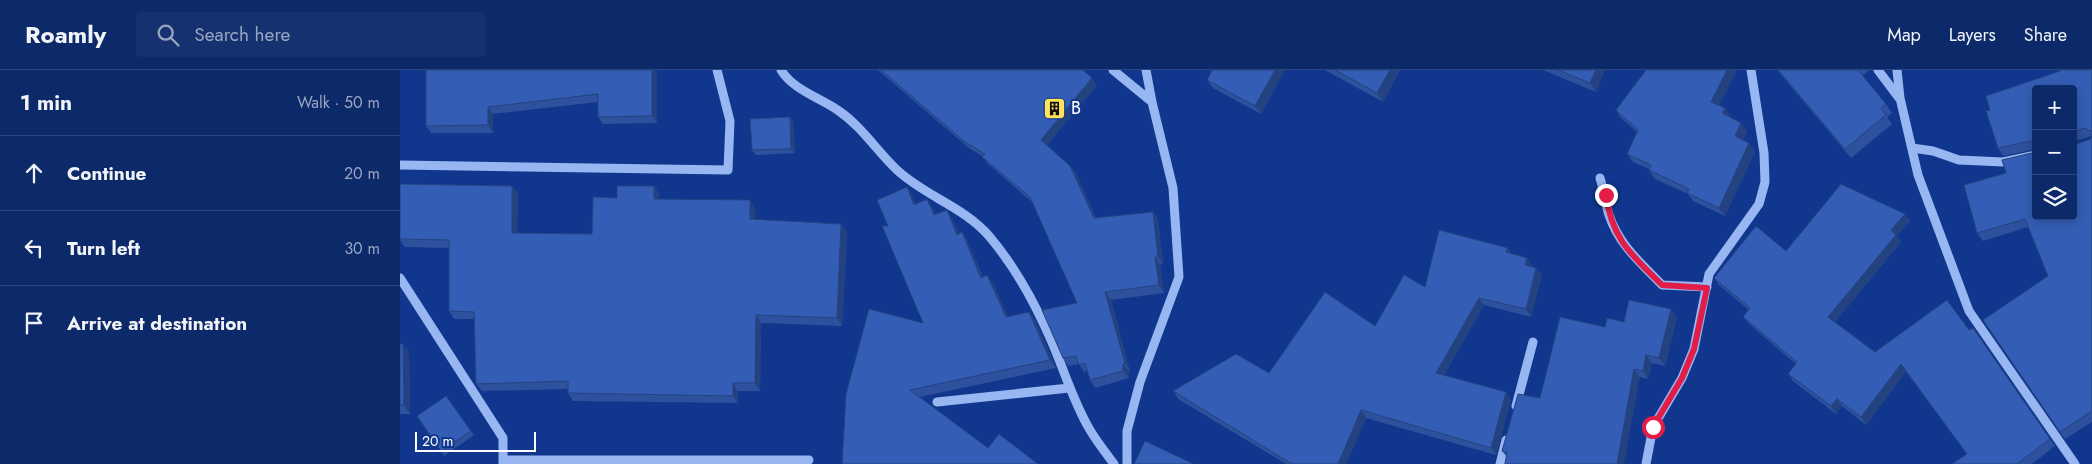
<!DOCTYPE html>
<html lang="en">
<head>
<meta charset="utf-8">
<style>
	:root { --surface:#0c296a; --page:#153170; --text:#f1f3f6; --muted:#9aa6c1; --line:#2c457e }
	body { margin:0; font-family:Jost,sans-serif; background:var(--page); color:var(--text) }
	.controls { position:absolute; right:15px; top:15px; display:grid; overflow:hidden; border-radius:5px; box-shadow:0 2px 12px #0003 }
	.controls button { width:45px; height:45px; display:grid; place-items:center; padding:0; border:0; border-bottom:1px solid var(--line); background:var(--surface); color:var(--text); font:25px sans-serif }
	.scale { position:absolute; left:15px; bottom:12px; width:121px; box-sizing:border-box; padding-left:5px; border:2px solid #fff; border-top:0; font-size:14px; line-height:18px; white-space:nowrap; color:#fff; -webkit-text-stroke:4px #10378d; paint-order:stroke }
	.stop { position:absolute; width:15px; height:15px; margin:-11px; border:4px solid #e11d48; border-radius:50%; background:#fff }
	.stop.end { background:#e11d48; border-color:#fff; box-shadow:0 1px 5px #0008 }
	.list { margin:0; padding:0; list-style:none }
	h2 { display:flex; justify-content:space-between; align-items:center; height:65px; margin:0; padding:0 20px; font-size:21px }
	h2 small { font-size:16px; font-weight:400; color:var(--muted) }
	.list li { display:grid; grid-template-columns:32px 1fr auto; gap:15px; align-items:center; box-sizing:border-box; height:75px; padding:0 20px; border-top:1px solid var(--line) }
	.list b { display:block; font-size:19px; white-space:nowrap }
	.list em { font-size:16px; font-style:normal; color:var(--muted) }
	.icon { flex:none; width:28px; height:28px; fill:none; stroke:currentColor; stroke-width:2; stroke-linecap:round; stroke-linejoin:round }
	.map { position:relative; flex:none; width:1692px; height:394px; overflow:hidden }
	header { display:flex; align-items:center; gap:30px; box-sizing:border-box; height:70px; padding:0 25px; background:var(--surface); border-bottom:1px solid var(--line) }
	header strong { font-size:24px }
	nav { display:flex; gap:28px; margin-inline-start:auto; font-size:18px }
	.search { width:350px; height:45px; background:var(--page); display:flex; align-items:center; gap:12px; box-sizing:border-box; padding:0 18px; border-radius:5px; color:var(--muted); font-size:19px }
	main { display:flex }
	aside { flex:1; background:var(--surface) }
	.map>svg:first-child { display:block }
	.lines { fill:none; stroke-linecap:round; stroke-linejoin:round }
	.minor { stroke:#98b6f2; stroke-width:9 }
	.wall { fill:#2d519c }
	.shaded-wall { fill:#24427f }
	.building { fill:#345eb5; stroke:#24427f }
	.route { stroke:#e11d48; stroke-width:6 }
	.labels { text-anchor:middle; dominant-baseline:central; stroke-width:4; stroke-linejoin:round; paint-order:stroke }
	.poi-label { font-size:18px; fill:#fff; stroke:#10378d; text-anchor:start }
</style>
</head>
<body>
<header>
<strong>Roamly</strong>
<div class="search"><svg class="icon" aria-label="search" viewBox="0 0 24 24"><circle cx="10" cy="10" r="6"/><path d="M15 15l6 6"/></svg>Search here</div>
<nav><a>Map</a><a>Layers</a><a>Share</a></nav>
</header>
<main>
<aside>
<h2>1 min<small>Walk · 50 m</small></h2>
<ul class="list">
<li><svg class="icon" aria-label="ahead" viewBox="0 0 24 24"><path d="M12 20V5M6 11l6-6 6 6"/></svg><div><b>Continue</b></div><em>20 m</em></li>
<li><svg class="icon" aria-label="left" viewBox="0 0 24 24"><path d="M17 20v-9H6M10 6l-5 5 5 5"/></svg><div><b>Turn left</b></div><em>30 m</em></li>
<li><svg class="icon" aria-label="arrive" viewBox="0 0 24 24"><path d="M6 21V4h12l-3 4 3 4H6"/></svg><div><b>Arrive at destination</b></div></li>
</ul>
</aside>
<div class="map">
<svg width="1692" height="394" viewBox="0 0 1692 394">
	<rect width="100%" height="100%" fill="#10378d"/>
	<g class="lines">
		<path class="minor" d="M381 0C393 20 421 28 439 41 462 57 477 81 497 100 525 126 564 137 589 166 611 192 632 228 646 259 662 292 671 328 690 360 697 372 706 383 714 394
			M713 0 752 32
			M1478 0 1499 28
			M1497 0 1500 28 1518 105 1569 241 1675 394
			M1512 78 1533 81 1559 90 1603 92 1636 85
			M0 95 328 100 330 51 317 0
			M1200 108C1204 120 1205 133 1209 145 1219 175 1241 193 1262 215L1307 217
			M0 208 103 368V394
			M537 332 669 318
			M1116 336 1133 272
			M104 390H409
			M727 394V361L740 312 779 207 773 118 752 32 746 0
			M1100 394 1106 370
			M1246 394 1253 357 1282 308 1294 279 1309 204 1359 134 1365 112 1364 83 1351 0"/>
	</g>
	<path class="wall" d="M26 0H257V53L203 54 198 47V32L93 44V63H31L26 56Z
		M478 0H683L692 8 697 15 647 75 670 96 676 103 696 148 753 142 758 149 763 194 760 195 764 223 711 230 730 301H729V308L695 318 690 310 687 301 684 302 679 294 668 296 663 288 677 233 632 132 587 93 582 86 569 78Z
		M885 0 861 44 813 18 807 10Z
		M925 0H1000L983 32Z
		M1143 0H1205L1196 22Z
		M1377 0H1469L1462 6 1486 34 1492 43 1487 47 1492 54 1451 88Z
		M1692 0V352L1665 369 1583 250 1648 206 1628 157 1583 171 1577 163 1564 115 1636 146 1691 69V66L1673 72V19H1636V79L1603 86 1598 78 1590 40 1660 1Z
		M1319 35 1325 38 1330 46V47L1341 53 1347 61 1343 70 1355 81 1325 146 1293 131 1288 124 1255 109 1249 100V99L1233 92 1227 84 1237 62 1221 48 1216 40Z
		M390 47 393 52 395 83 356 85 352 80Z
		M0 114 112 116 118 123 117 163 192 164 254 116 259 124V129L355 138V150L447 162 442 256 361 253 360 321H338V333L173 331 168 323V319L82 321 76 314 75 249H54L49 241V178L5 177 0 170Z
		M512 125 516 134 532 137 536 145 552 148 559 164 562 162 567 170 583 207 593 213 608 247 635 250 656 298 520 327 588 378 442 394 523 253 488 156Z
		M1510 151 1497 166 1501 172 1435 252 1475 282 1569 260 1573 258 1655 376 1632 394H1552L1567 384 1506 302 1466 355 1442 336 1436 344 1393 311 1388 304 1396 294 1349 254 1343 247 1349 240 1319 215 1314 208 1386 181Z
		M1108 178 1112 184 1127 188 1132 195 1131 196 1136 198 1142 205 1131 247 1084 235 1044 305 1111 330 1096 385 966 348 946 394H886L778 329 773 321 869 303 975 256 1025 217Z
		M1271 239 1277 247 1265 296 1252 293 1248 309 1240 307 1107 387 1102 381 1140 328 1205 257Z
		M0 274H3L9 282 10 344H0Z
		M46 326 74 365 44 386 17 346Z"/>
	<path class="shaded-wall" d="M252 0H257V53L252 46Z
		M875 0H885L861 44 855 36Z
		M990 0H1000L983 32 977 23Z
		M1196 0H1205L1196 22 1190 13Z
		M1327 0H1337L1317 40 1311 32Z
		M692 8 697 15 646 77 641 70Z
		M88 37 93 44V63L88 55Z
		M1325 38 1330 46 1328 52 1322 43Z
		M390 47 393 52 395 83 391 79Z
		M1341 53 1347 61 1341 74 1335 66Z
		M1349 73 1355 81 1325 146 1319 138Z
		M670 96 676 103 699 156 694 148Z
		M112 116 118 123 117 171 112 163Z
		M254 116 259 124V137L254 129Z
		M507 117 512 125 520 143 514 135Z
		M527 129 532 137 539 153 534 145Z
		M350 130 355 138V157L350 149Z
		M547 140 552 148 563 173 557 165Z
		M753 142 758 149 763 194 758 187Z
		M1505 144 1510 151 1497 166 1501 172 1433 254 1428 247 1491 160Z
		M441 154 447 162 442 256 437 248Z
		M562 162 567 170 586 216 581 208Z
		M1108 178 1113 185 1106 182Z
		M755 187 760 195 764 223 759 215Z
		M1127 188 1132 195 1130 202 1125 195Z
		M1136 198 1142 205 1131 247 1126 239Z
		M587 205 593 213 612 255 606 247Z
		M705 222 711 230 730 301 725 293Z
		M1079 228 1084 235 1041 310 1036 303Z
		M1271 239 1277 247 1265 296 1259 288Z
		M629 242 635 250 656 298 650 290Z
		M356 245 361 253 360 321 355 313Z
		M3 274 9 282 10 344 4 335Z
		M1246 285 1252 293 1248 309 1243 301Z
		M723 294 729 301V308L723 301Z
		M1501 294 1506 302 1466 355 1461 347Z
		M1234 299 1240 307 1224 394H1217Z
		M333 313 338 321V333L333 326Z
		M1106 322 1111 330 1096 385 1091 378Z
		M1437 329 1442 336 1436 344 1431 336Z
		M961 340 966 348 946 394H938Z"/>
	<path class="building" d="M26 0H252V46L198 47V24L88 37V55L26 56Z
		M481 0H683L692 8 641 70 670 96 694 148 753 142 758 187H755L759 215 705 222 725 293 723 294V301L690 310 685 293 679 295 676 286 663 288 642 240 677 233 630 127 581 86 585 84 564 71Z
		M812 0H875L855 36 807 10Z
		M935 0H990L977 23Z
		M1158 0H1196L1190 13Z
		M1246 0H1327L1311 32 1325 38 1322 43 1341 53 1335 66 1349 73 1319 138 1287 123 1289 119 1249 100 1251 95 1227 84 1238 60 1216 40Z
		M1378 0H1458L1486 34 1481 38 1486 45 1445 79Z
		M1659 0H1692V62L1685 58 1673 62V19H1636V76L1635 73 1630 71 1598 78 1586 41 1590 40 1586 26 1660 1Z
		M390 47 391 79 352 80 350 49Z
		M1692 64V341L1660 362 1583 250 1648 206 1625 149 1577 163 1564 115 1606 103 1602 90 1632 83 1636 80V146H1673V75L1691 69Z
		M0 114 112 116V163L192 164 193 127 217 128V116H254V129L350 130V149L441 154 437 248 356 245 355 313H333V326L168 323V311L76 314 74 242 49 241V170L0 169Z
		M1441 114 1505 144 1491 160 1496 165 1428 247 1475 282 1547 230 1569 260 1573 258 1650 369 1617 394H1552L1567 384 1501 294 1461 347 1437 329 1431 336 1388 304 1397 292 1343 247 1350 238 1314 208 1356 156 1386 181Z
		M507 117 514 135 527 129 534 145 547 140 557 165 562 162 581 208 587 205 606 247 629 242 650 290 510 320 588 378 599 364 638 394H442L446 324 469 239 523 253 482 156H488L477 130Z
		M1039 160 1108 178 1106 182 1127 188 1125 195 1136 198 1126 239 1079 228 1036 303 1106 322 1091 378 961 340 938 394H892L773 321 836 284 869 303 925 222 975 256 1004 205 1025 217Z
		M1229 230 1271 239 1259 288 1246 285 1243 301 1234 299 1217 394H1105L1107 382 1102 381 1118 324 1140 328 1160 247 1205 257 1207 248 1224 252Z
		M0 274H3L4 335H0Z
		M46 326 71 361 41 381 17 346Z
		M745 371 794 394H734Z"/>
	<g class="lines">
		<path class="route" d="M1206 125C1212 170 1232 185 1262 215L1307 218 1294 279 1282 308 1253 357"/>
	</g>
	<defs>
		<symbol id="building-square" viewBox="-11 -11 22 22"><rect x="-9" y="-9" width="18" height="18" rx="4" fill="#ffe459" stroke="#10378d"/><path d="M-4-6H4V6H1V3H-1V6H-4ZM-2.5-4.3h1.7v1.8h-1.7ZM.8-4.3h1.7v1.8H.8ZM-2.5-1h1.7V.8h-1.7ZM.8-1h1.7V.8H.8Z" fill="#111"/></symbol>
	</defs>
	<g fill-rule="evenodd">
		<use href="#building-square" x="642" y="26" width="25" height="25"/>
	</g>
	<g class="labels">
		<g class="poi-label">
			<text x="671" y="38">B</text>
		</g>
	</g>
</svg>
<div class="controls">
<button>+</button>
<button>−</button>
<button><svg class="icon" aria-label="layers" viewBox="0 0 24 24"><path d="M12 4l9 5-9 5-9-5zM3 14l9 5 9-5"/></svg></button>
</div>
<div class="scale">20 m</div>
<div class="stop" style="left:1253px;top:357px"></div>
<div class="stop end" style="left:1206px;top:125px"></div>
</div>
</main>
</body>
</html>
